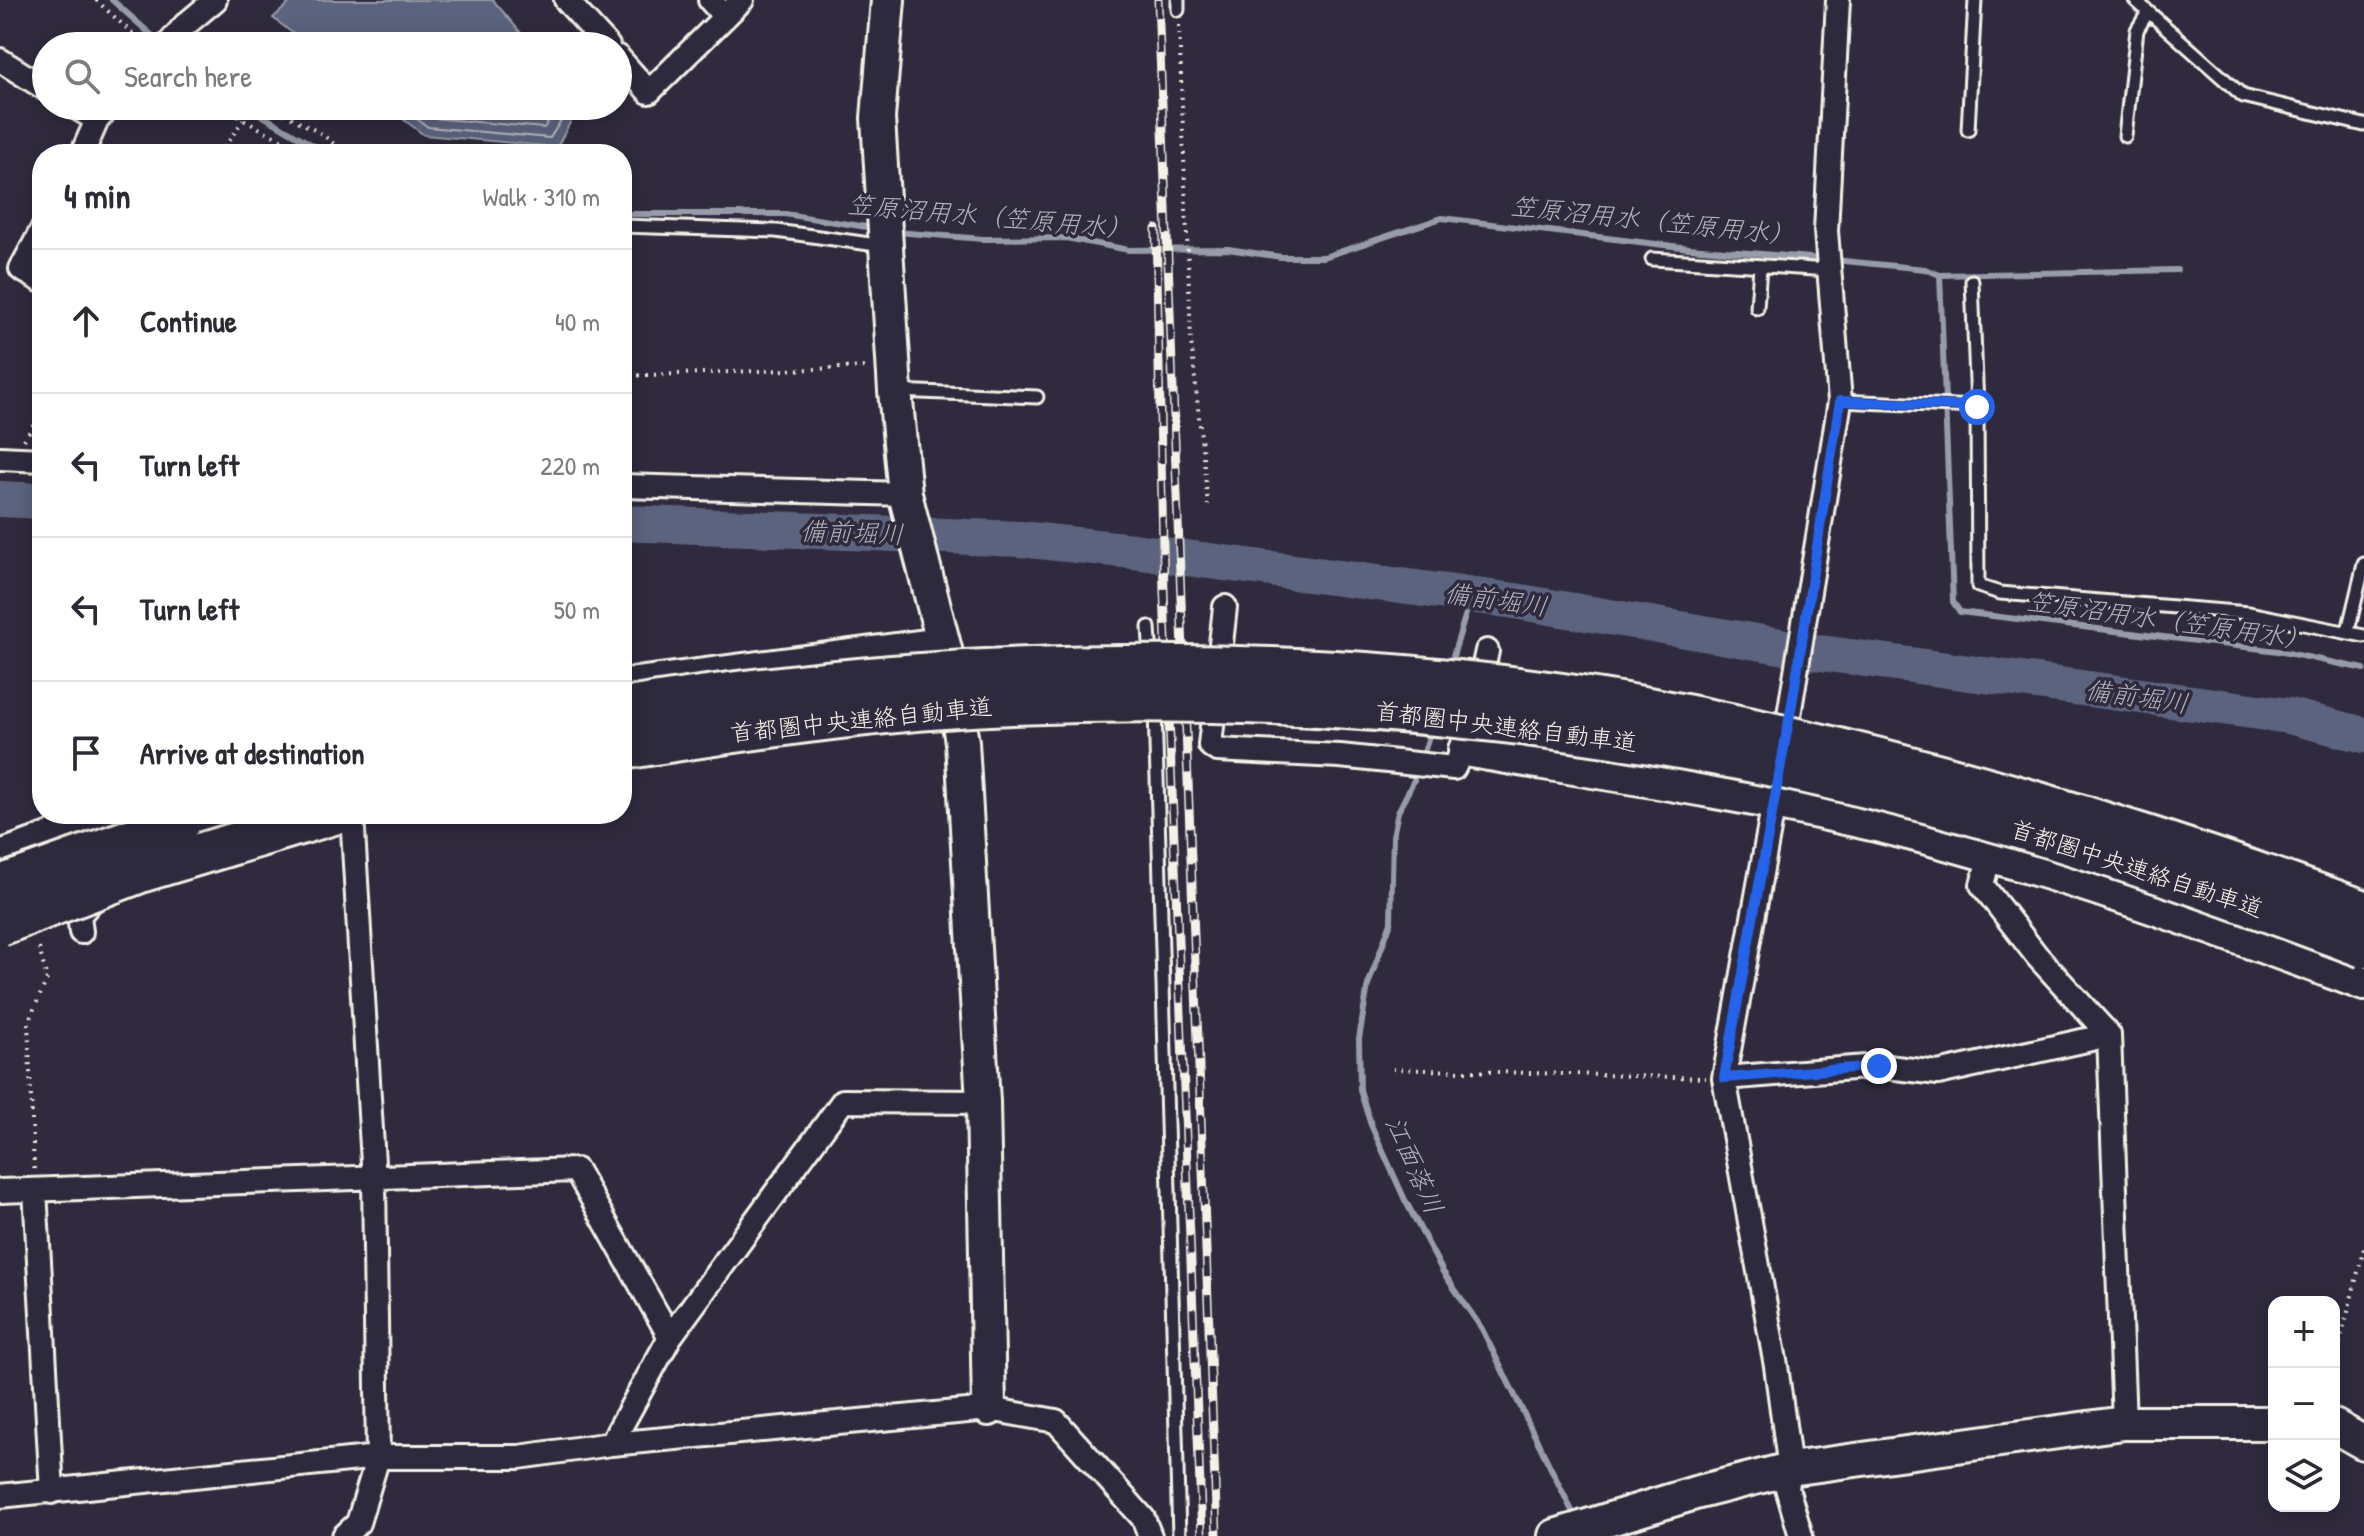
<!DOCTYPE html>
<html lang="en">
<head>
<meta charset="utf-8">
<style>
	:root { --surface:#fff; --page:#f7f7f7; --text:#2b2b33; --muted:#7c7c81; --line:#e1e1e2 }
	body { margin:0; font-family:"Patrick Hand","Klee One",sans-serif; background:var(--page); color:var(--text) }
	.controls { position:absolute; right:24px; bottom:24px; display:grid; overflow:hidden; border-radius:16px; box-shadow:0 4px 20px #0003 }
	.controls button { width:72px; height:72px; display:grid; place-items:center; padding:0; border:0; border-bottom:2px solid var(--line); background:var(--surface); color:var(--text); font:40px sans-serif }
	.stop { position:absolute; width:24px; height:24px; margin:-18px; border:6px solid #2563eb; border-radius:50%; background:#fff }
	.stop.end { background:#2563eb; border-color:#fff; box-shadow:0 2px 8px #0008 }
	.list { margin:0; padding:0; list-style:none }
	h2 { display:flex; justify-content:space-between; align-items:center; height:104px; margin:0; padding:0 32px; font-size:34px }
	h2 small { font-size:26px; font-weight:400; color:var(--muted) }
	.list li { display:grid; grid-template-columns:52px 1fr auto; gap:24px; align-items:center; box-sizing:border-box; height:144px; padding:0 32px; border-top:2px solid var(--line) }
	.list b { display:block; font-size:30px; white-space:nowrap }
	.list em { font-size:26px; font-style:normal; color:var(--muted) }
	.icon { flex:none; width:44px; height:44px; fill:none; stroke:currentColor; stroke-width:2; stroke-linecap:round; stroke-linejoin:round }
	.map { position:relative; flex:none; width:2364px; height:1536px; overflow:hidden }
	.search { position:absolute; background:var(--surface); box-shadow:0 4px 20px #0003; left:32px; top:32px; width:600px; height:88px; display:flex; align-items:center; gap:20px; box-sizing:border-box; padding:0 28px; border-radius:44px; color:var(--muted); font-size:30px }
	.panel { position:absolute; background:var(--surface); box-shadow:0 4px 20px #0003; left:32px; top:144px; width:600px; height:680px; border-radius:32px }
	.map>svg:first-child { display:block }
	.water { fill:#5b647e; stroke:#989ca8; stroke-width:2 }
	.lines { fill:none; stroke-linecap:round; stroke-linejoin:round }
	.shore { stroke:#b7b9be; stroke-width:2 }
	.stream { stroke:#989ca8; stroke-width:6 }
	.river { stroke:#5b647e; stroke-width:36 }
	.lane-casing { stroke:#f4f1e8; stroke-width:17 }
	.street-casing { stroke:#f4f1e8; stroke-width:28 }
	.secondary-casing { stroke:#f4f1e8; stroke-width:38 }
	.highway-casing { stroke:#f4f1e8; stroke-width:46 }
	.path { stroke:#f4f1e8; stroke-width:4; stroke-dasharray:2 6; stroke-linecap:butt }
	.lane { stroke:#2f2a3d; stroke-width:11 }
	.street { stroke:#2f2a3d; stroke-width:22 }
	.secondary { stroke:#2f2a3d; stroke-width:32 }
	.highway { stroke:#2f2a3d; stroke-width:40 }
	.rail-casing { stroke:#f4f1e8; stroke-width:9 }
	.rail { stroke:#2f2a3d; stroke-width:6; stroke-dasharray:18; stroke-linecap:butt }
	.highway-bridge-casing { stroke:#f4f1e8; stroke-width:46; stroke-linecap:butt }
	.highway-bridge { stroke:#2f2a3d; stroke-width:40 }
	.route { stroke:#2563eb; stroke-width:10 }
	.labels { text-anchor:middle; dominant-baseline:central; stroke-width:7; stroke-linejoin:round; paint-order:stroke }
	.street-label { font-size:24px; fill:#f4f1e8; stroke:#2f2a3d }
	.water-label { font-size:26px; font-style:italic; fill:#afb2b8; stroke:#2f2a3d }
</style>
</head>
<body>
<div class="map">
<svg width="2364" height="1536" viewBox="0 0 2364 1536">
	<rect width="100%" height="100%" fill="#2f2a3d"/>
	<filter id="ink" filterUnits="userSpaceOnUse"><feTurbulence type="fractalNoise" baseFrequency=".0125" numOctaves="2"/><feDisplacementMap in="SourceGraphic" scale="16" xChannelSelector="R" yChannelSelector="G"/><feConvolveMatrix kernelMatrix="1 2 1 2 8 2 1 2 1" color-interpolation-filters="sRGB"/></filter>
	<g filter="url(#ink)">
		<path class="water" d="M293 0H493L532 46H309L273 18Z
			M386 106H579L557 147 424 135Z"/>
		<g class="lines">
			<path class="shore" d="M399 106 428 127 550 138 570 106
				M416 106 432 118 544 128 559 106
				M436 106 538 115 545 106"/>
			<path class="stream" d="M112 0 164 46
				M246 106 328 154
				M622 214H785L873 228
				M896 232 983 239 1066 238 1129 250 1228 249 1281 257H1324L1442 218 1689 248 1823 259
				M1834 260 1925 269 1940 275 2177 270
				M1940 275 1953 602 1960 612 2278 651 2364 669
				M1449 669 1471 597
				M1423 756 1431 729
				M1414 780 1398 812 1393 836 1391 922 1368 985 1359 1039 1360 1090 1371 1125 1405 1200 1443 1272 1482 1329 1576 1519"/>
			<path class="river" d="M0 499 42 501
				M622 523 1020 539 1133 551 1515 601 1821 653 2289 716 2364 735"/>
			<defs>
				<path id="lane" d="M1178 0V10
					M2135 0 2243 96 2364 125
					M1968 130 1975 0
					M2125 136 2137 30 2148 12
					M622 226 776 231 884 246
					M1652 259 1829 270
					M1972 281 1977 407
					M1757 308 1760 266
					M897 391 1037 397
					M1840 401 1977 407 1978 586 2000 593 2249 613 2364 636
					M1149 627 1151 660
					M2348 631 2364 564
					M1155 709 1179 1536"/>
				<path id="street" d="M566 0 608 46
					M710 0 725 17
					M167 46 185 25 215 0
					M618 57 649 92 742 0
					M0 60 46 89
					M74 106 97 120
					M82 154 97 120 110 106
					M42 230 21 269 42 281
					M0 458 42 460
					M622 486 905 494
					M1225 607 1210 745 1217 750 1340 756 1454 768 1468 739
					M622 681 942 639
					M1478 693 1487 651
					M1784 746 1840 401 1826 231 1838 0
					M109 814 119 852
					M1993 842 1982 885 2037 956 2109 1035 2124 1423
					M0 852 103 814
					M81 932 79 915 99 893
					M1724 1078 1776 791
					M35 1190 52 1492
					M0 1191 576 1170 670 1337
					M611 1444 670 1337 843 1101 983 1102
					M0 1496 378 1457H519L611 1444 989 1409 1056 1421 1143 1518 1150 1536
					M344 1536 358 1523 378 1457 374 1180 352 814
					M1801 1536 1787 1488 1790 1469 1776 1366 1724 1078 1879 1066 1938 1073 2109 1035"/>
				<path id="secondary" d="M888 0 878 118 895 391 905 494 948 661 962 742 983 1102 989 1409
					M1465 750C1602 773 1740 793 1876 825 2042 865 2204 924 2364 984
					M2334 1426 2364 1443
					M1555 1536 1695 1493 1790 1469 2124 1423H2274"/>
				<path id="highway" d="M180 822 205 814"/>
			</defs>
			<use href="#lane" class="lane-casing"/>
			<use href="#street" class="street-casing"/>
			<use href="#secondary" class="secondary-casing"/>
			<use href="#highway" class="highway-casing"/>
			<path class="path" d="M96 0 146 46
				M1179 25 1191 340 1208 505
				M225 106 243 120 310 154
				M270 106 322 134 346 154
				M220 154 243 120
				M622 376 867 367
				M24 440 42 412
				M1393 1069 1706 1078
				M34 1169 28 1023 47 979 39 948
				M2334 1367 2364 1248"/>
			<use href="#lane" class="lane"/>
			<use href="#street" class="street"/>
			<use href="#secondary" class="secondary"/>
			<use href="#highway" class="highway"/>
			<defs>
				<path id="rail" d="M1158 0 1217 1536
					M1156 229 1164 592 1202 1536"/>
			</defs>
			<use href="#rail" class="rail-casing"/>
			<use href="#rail" class="rail"/>
			<defs>
				<path id="highway-bridge" d="M622 709C966 652 1354 648 1696 717 1924 763 2146 831 2364 911
					M622 749C751 729 881 709 1012 704 1339 690 1669 728 1984 818 2112 854 2239 900 2364 947
					M0 886 180 822
					M0 925 143 871 333 814"/>
			</defs>
			<use href="#highway-bridge" class="highway-bridge-casing"/>
			<use href="#highway-bridge" class="highway-bridge"/>
		</g>
	</g>
	<g class="lines" filter="url(#ink)">
		<path class="route" d="M1879 1066 1724 1078 1793 698 1840 401 1977 407"/>
	</g>
	<g class="labels">
		<g class="street-label">
			<text transform="translate(861 719) rotate(-6)">首都圏中央連絡自動車道</text>
			<text transform="translate(1506 726) rotate(7)">首都圏中央連絡自動車道</text>
			<text transform="translate(2137 868) rotate(18)">首都圏中央連絡自動車道</text>
		</g>
		<g class="water-label">
			<text transform="translate(990 216) rotate(5)">笠原沼用水（笠原用水）</text>
			<text transform="translate(1653 220) rotate(6)">笠原沼用水（笠原用水）</text>
			<text transform="translate(852 532) rotate(2)">備前堀川</text>
			<text transform="translate(1496 599) rotate(8)">備前堀川</text>
			<text transform="translate(2169 620) rotate(8)">笠原沼用水（笠原用水）</text>
			<text transform="translate(2137 696) rotate(8)">備前堀川</text>
			<text transform="translate(1415 1165) rotate(66)">江面落川</text>
		</g>
	</g>
</svg>
<div class="controls">
<button>+</button>
<button>−</button>
<button><svg class="icon" aria-label="layers" viewBox="0 0 24 24"><path d="M12 4l9 5-9 5-9-5zM3 14l9 5 9-5"/></svg></button>
</div>
<div class="stop" style="left:1977px;top:407px"></div>
<div class="stop end" style="left:1879px;top:1066px"></div>
<div class="search"><svg class="icon" aria-label="search" viewBox="0 0 24 24"><circle cx="10" cy="10" r="6"/><path d="M15 15l6 6"/></svg>Search here</div>
<section class="panel">
<h2>4 min<small>Walk · 310 m</small></h2>
<ul class="list">
<li><svg class="icon" aria-label="ahead" viewBox="0 0 24 24"><path d="M12 20V5M6 11l6-6 6 6"/></svg><div><b>Continue</b></div><em>40 m</em></li>
<li><svg class="icon" aria-label="left" viewBox="0 0 24 24"><path d="M17 20v-9H6M10 6l-5 5 5 5"/></svg><div><b>Turn left</b></div><em>220 m</em></li>
<li><svg class="icon" aria-label="left" viewBox="0 0 24 24"><path d="M17 20v-9H6M10 6l-5 5 5 5"/></svg><div><b>Turn left</b></div><em>50 m</em></li>
<li><svg class="icon" aria-label="arrive" viewBox="0 0 24 24"><path d="M6 21V4h12l-3 4 3 4H6"/></svg><div><b>Arrive at destination</b></div></li>
</ul>
</section>
</div>
</body>
</html>
